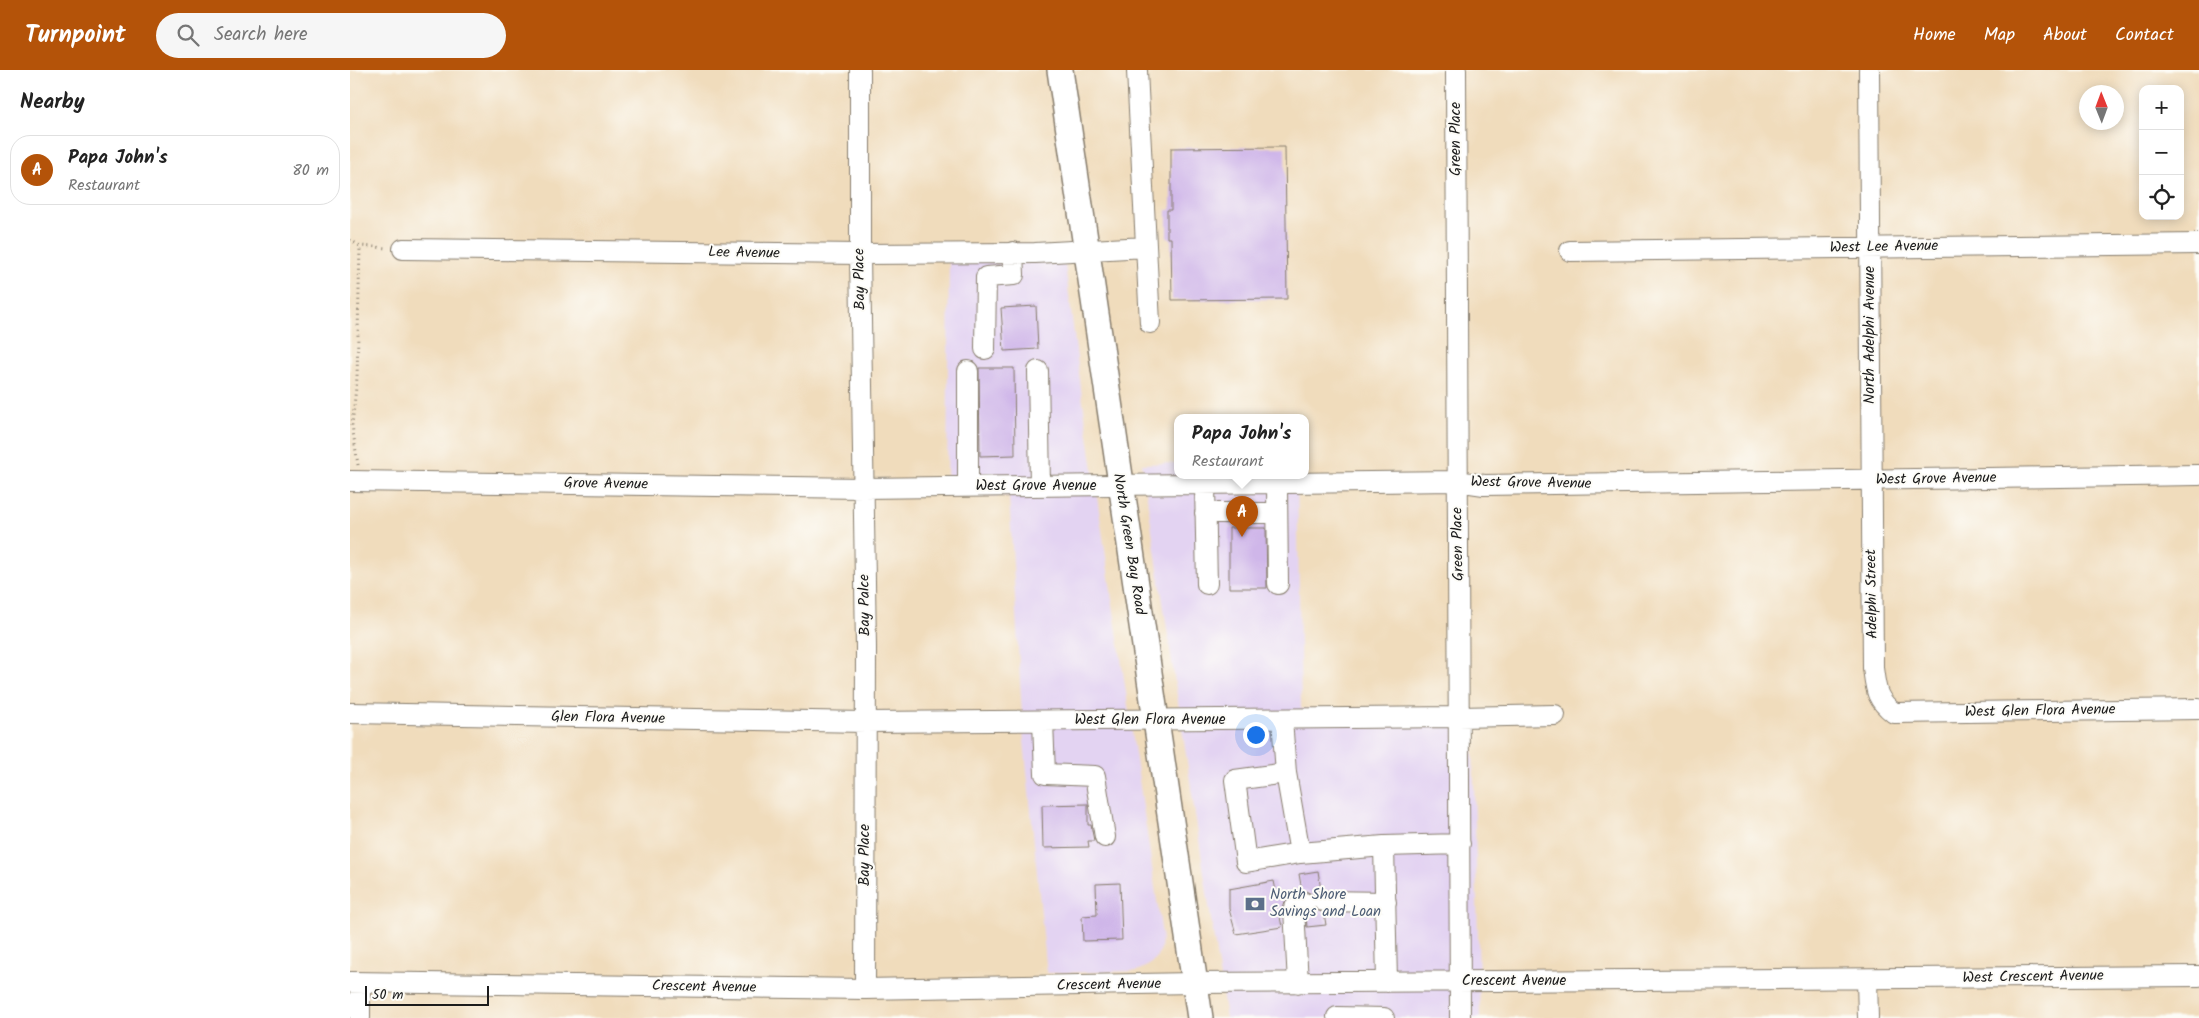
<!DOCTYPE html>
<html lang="en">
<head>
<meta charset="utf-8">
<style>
	:root { --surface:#fff; --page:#f6f6f6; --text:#222; --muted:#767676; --line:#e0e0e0; --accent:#b45309 }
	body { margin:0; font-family:Kalam,sans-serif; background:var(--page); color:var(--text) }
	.controls { position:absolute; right:15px; top:15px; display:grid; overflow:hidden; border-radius:10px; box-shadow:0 2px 12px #0003 }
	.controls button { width:45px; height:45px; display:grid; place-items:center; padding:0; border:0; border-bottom:1px solid var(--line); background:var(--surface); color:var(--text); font:25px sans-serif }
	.compass { position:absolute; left:1729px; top:15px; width:45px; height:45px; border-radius:50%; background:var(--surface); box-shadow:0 2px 12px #0003; rotate:359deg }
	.scale { position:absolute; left:15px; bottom:12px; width:124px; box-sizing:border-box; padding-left:5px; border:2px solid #1c1c1c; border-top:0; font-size:14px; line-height:18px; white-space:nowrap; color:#1c1c1c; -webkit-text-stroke:4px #fdfcf7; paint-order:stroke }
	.you { position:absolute; left:905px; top:664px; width:18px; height:18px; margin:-12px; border:4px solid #fff; border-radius:50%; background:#1a73e8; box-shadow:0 0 0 8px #1a73e833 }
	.badge { display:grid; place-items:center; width:32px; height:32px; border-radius:50%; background:var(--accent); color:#fff; font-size:16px; font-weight:700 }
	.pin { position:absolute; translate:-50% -41px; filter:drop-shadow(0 1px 2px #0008) }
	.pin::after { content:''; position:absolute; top:26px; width:18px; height:15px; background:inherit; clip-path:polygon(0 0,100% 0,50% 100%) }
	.popup { position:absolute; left:824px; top:344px; width:135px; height:65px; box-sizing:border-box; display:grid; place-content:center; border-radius:10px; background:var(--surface); filter:drop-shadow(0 1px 4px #0005); font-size:16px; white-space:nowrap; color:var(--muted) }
	.popup b { font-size:19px; color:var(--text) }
	.popup::after { content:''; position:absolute; left:50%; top:100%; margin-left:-10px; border:10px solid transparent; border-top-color:var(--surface) }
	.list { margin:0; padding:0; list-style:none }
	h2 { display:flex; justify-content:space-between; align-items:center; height:65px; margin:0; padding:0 20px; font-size:21px }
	h2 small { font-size:16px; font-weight:400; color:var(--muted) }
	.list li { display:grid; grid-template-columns:32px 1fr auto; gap:15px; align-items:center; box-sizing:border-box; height:70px; margin:0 10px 10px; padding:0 10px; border:1px solid var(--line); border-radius:20px }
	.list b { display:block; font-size:19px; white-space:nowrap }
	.list p { margin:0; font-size:16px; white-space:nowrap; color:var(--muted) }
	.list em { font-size:16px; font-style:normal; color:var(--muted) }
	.icon { flex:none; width:28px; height:28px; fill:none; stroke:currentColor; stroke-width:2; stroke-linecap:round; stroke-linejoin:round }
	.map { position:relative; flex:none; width:1849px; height:948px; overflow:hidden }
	header { display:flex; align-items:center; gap:30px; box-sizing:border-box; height:70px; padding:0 25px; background:var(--accent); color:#fff }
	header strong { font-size:24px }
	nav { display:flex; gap:28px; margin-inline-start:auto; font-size:18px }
	.search { width:350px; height:45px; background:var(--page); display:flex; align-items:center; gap:12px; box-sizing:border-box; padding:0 18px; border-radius:28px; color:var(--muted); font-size:19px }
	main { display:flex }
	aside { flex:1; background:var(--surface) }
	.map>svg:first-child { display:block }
	.built { fill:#e3d3f2 }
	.building { fill:#cfb6e9 }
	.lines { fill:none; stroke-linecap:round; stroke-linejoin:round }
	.minor-casing { stroke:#867c6c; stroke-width:22 }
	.major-casing { stroke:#867c6c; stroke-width:28 }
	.path { stroke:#867c6c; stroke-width:3; stroke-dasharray:1 4; stroke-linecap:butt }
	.minor { stroke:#fff; stroke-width:20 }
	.major { stroke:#fff; stroke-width:25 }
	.labels { text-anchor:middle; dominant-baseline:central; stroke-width:4; stroke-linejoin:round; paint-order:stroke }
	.street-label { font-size:15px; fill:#1c1c1c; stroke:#fdfcf7 }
	.service-label { font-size:15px; fill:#4e5e75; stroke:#fdfcf7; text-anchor:start }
</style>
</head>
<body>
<header>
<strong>Turnpoint</strong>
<div class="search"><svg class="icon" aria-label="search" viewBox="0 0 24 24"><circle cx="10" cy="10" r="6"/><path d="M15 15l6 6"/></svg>Search here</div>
<nav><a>Home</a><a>Map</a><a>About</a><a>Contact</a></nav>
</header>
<main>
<aside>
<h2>Nearby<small></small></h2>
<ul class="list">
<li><span class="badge">A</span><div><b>Papa John's</b><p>Restaurant</p></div><em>80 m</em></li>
</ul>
</aside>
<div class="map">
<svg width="1849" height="948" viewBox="0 0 1849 948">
	<rect width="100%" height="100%" fill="#fdfcf7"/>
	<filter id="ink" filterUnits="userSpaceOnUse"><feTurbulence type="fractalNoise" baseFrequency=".02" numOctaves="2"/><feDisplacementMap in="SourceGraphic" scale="10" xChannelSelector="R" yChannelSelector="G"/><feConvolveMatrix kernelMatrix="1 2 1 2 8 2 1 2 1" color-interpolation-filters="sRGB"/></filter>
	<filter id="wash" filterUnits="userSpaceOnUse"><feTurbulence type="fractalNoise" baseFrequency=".0096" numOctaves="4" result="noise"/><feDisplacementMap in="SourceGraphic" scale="20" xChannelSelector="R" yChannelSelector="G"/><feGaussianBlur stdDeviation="1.12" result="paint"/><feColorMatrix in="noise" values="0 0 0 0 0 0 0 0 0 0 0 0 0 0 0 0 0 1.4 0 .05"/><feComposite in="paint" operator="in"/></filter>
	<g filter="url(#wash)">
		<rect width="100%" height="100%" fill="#f0dcbc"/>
		<path class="built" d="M713 179 731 319 812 865 811 879 806 888 799 895 787 901 697 903 673 661 659 426 597 425 599 182Z
			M828 393V406H947L951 639 1122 638 1130 948H876L792 394Z"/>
		<g id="blocks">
			<path class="building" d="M935 77 937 229 822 230 821 168H817V140H821V78Z
				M686 236 688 279 654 281 651 238Z
				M629 298H664L665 385 630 386Z
				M879 458H916L917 518H879Z
				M738 734V755H741L744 771H738L739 777 693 778 692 735Z
				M968 801 971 820 963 825 956 821 950 822 938 829 933 834 932 842H929L932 857 886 864 879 839V819L924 811 927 826 952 821 949 804Z
				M770 813 772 870 733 871 732 846 747 845 746 814Z
				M965 839 974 843 976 855 957 857 956 846Z"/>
		</g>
	</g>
	<g filter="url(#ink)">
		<use href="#blocks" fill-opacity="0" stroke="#867c6c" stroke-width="1"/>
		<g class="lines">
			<defs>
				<path id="minor" d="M510 0V184L516 578 515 919
					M1106 0 1110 948
					M1519 0 1523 598C1526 620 1526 629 1544 643L1849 639
					M787 1 800 253
					M53 179 510 184 685 183 796 177
					M1220 181 1849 174
					M635 279 636 207 664 205 663 182
					M688 301 690 416
					M0 411 513 418 1107 411 1134 415 1849 405
					M927 414 928 514
					M855 415 857 514
					M618 416V301
					M855 443H927
					M0 643 515 652 1109 647 1205 645
					M932 649 936 703 950 783
					M693 651 695 704 745 706 755 767
					M936 703 885 710 896 792 950 783 1034 776
					M973 831 1036 832
					M1517 909 1518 948
					M0 912 515 919 844 913 1849 906
					M1037 912 1034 776 1110 774
					M10 913V948
					M948 913 944 839 955 833
					M987 947 1034 948"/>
				<path id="major" d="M710 0 850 948"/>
			</defs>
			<use href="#minor" class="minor-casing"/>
			<use href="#major" class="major-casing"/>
			<path class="path" d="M0 170 10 176 37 178
				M8 395 2 355 7 308 10 176"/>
			<use href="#minor" class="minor"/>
			<use href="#major" class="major"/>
		</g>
	</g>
	<defs>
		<symbol id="bank-bare" viewBox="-9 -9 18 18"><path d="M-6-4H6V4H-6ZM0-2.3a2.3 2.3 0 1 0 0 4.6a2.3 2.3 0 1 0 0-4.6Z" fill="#5c6f8a" stroke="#fdfcf7" stroke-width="2.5" paint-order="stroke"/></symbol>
	</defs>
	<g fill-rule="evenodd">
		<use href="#bank-bare" x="891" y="820" width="28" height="28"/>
	</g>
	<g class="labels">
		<g class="street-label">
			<text transform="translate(1106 69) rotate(-90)">Green Place</text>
			<text transform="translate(1534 177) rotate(-1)">West Lee Avenue</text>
			<text transform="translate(394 183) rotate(1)">Lee Avenue</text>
			<text transform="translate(510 209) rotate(-91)">Bay Place</text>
			<text transform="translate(1520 265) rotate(-90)">North Adelphi Avenue</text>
			<text transform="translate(1586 409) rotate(-1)">West Grove Avenue</text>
			<text transform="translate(1181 413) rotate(1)">West Grove Avenue</text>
			<text transform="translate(256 414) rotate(1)">Grove Avenue</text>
			<text x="686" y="416">West Grove Avenue</text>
			<text transform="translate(779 474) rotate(81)">North Green Bay Road</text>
			<text transform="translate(1108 474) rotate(-91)">Green Place</text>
			<text transform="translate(1522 524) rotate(-91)">Adelphi Street</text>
			<text transform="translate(515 535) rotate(-91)">Bay Palce</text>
			<text transform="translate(1690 641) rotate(-1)">West Glen Flora Avenue</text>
			<text transform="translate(258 648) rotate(1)">Glen Flora Avenue</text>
			<text x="800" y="650">West Glen Flora Avenue</text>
			<text transform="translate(515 785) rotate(-90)">Bay Place</text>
			<text transform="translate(1683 907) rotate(-1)">West Crescent Avenue</text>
			<text x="1164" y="911">Crescent Avenue</text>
			<text transform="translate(759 915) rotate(-1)">Crescent Avenue</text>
			<text transform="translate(354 917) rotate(1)">Crescent Avenue</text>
		</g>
		<g class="service-label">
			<text x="920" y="825">North Shore<tspan x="920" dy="17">Savings and Loan</tspan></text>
		</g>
	</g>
</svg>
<div class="controls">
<button>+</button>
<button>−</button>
<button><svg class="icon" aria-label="locate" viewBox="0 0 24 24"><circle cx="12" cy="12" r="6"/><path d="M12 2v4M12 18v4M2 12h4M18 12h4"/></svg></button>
</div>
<svg class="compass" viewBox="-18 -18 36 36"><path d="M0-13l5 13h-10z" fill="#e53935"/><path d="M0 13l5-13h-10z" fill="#767676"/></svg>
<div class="scale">50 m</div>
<div class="you"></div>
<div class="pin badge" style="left:892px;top:467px">A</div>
<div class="popup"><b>Papa John's</b>Restaurant</div>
</div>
</main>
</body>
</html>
